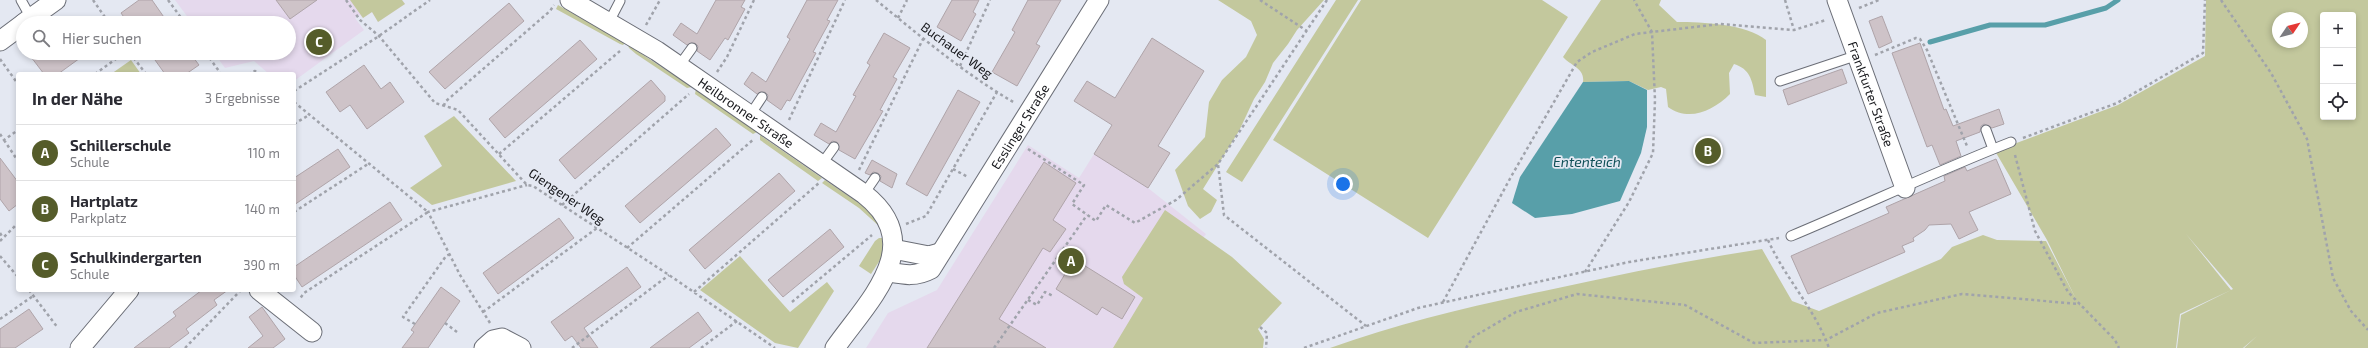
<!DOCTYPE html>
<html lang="de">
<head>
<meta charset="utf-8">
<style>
	:root { --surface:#fff; --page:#f7f7f7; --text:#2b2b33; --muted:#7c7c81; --line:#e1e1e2; --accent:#555c2a }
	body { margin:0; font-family:"Exo 2",sans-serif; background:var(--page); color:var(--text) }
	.controls { position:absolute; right:12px; top:12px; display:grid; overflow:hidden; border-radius:4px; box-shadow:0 2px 6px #0003 }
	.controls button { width:36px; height:36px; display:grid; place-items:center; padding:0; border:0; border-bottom:1px solid var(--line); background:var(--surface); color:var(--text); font:20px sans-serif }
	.compass { position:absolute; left:2272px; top:12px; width:36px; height:36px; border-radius:50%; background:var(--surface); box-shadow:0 2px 6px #0003; rotate:55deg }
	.you { position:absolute; left:1343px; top:184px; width:14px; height:14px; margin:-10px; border:3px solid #fff; border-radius:50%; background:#1a73e8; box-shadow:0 0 0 6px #1a73e833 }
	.badge { display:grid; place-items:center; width:26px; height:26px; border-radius:50%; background:var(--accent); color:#fff; font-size:13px; font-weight:700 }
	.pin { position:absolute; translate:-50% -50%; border:2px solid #fff; box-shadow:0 1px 4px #0006 }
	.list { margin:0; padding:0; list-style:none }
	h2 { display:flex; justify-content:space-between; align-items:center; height:52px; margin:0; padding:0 16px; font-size:17px }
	h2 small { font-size:13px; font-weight:400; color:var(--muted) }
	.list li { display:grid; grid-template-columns:26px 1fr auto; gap:12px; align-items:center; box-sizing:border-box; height:56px; padding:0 16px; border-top:1px solid var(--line) }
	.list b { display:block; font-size:15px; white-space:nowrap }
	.list p { margin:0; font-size:13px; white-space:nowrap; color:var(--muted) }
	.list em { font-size:13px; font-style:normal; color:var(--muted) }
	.icon { flex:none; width:22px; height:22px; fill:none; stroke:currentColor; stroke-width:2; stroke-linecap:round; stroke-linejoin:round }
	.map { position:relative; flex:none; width:2368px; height:348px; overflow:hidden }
	.search { position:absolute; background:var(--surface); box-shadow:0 2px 6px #0003; left:16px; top:16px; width:280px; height:44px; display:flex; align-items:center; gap:10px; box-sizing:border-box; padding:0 14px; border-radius:22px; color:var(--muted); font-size:15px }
	.panel { position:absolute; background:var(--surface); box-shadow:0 2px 6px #0003; left:16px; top:72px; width:280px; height:220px; border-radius:4px }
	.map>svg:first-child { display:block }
	.education { fill:#e5d9ed }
	.green { fill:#c3c89d; fill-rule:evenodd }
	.water { fill:#589fa9 }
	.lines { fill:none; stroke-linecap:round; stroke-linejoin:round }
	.stream { stroke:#589fa9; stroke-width:5 }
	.building { fill:#cec3c8; stroke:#afa4a9 }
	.lane-casing { stroke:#6b6e77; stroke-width:11 }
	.street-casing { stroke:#6b6e77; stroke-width:21 }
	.path { stroke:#a0a3ab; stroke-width:2.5; stroke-dasharray:3 3; stroke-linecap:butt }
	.lane { stroke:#fff; stroke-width:9 }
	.street { stroke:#fff; stroke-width:19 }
	.labels { text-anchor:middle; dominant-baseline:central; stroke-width:3.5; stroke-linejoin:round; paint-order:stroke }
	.street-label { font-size:13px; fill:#16171b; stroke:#e4e8f2 }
	.water-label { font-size:14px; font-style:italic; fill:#0f4f57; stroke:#e4e8f2 }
</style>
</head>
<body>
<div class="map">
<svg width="2368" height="348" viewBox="0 0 2368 348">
	<rect width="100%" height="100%" fill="#e4e8f2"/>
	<path class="education" d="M175 0H402L405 4 378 22 372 12 363 18 360 15 355 18 364 30 294 81V74H269L254 61 225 68 214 53H289V23H192Z
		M1028 145 1079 178 1094 154 1148 188 1206 234 1168 288 1120 348H866L888 313 937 290Z"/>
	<path class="green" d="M350 0H402L405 4 378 22 372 12 363 18Z
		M1218 0H1324L1297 30 1288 44 1273 63 1265 82 1254 99 1239 131 1203 189 1217 200 1211 212 1200 219 1188 206 1175 170 1205 137 1209 102 1222 80 1246 57 1257 35 1251 21Z
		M1336 0H1358L1242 182 1226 172Z
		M1361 0H1542L1568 17 1428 238 1273 140Z
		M1601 0H1661L1659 5 1677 22C1702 22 1747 24 1766 40V97L1755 95C1752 80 1750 69 1734 64L1729 73 1730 94C1713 111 1689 122 1668 107L1666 89 1661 87 1648 90 1629 81 1583 82C1585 68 1571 66 1563 57Z
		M2206 0H2368V348H2244L2257 336 2243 348H2177L2181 315 2233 289 2186 234 2231 290 2180 314 2176 348H1330C1400 323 1472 306 1544 291 1617 275 1689 260 1762 249L1792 301 1819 311 1941 259 1952 247 1983 235 1997 240 2046 241 2076 299 2047 240 1995 151 2118 105 2205 56ZM2323 15H2353V117H2323ZM2278 18H2302V42H2278Z
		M558 5 625 43 623 45 620 44 556 9Z
		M628 45 692 87 687 88 636 54 629 48Z
		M131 60 141 74H111Z
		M696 89 757 132 753 134 695 94Z
		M454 116 516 181 432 205 410 188 442 166 424 136Z
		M760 135 822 178 818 181 760 140Z
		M825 180 869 210 875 216 880 227 859 208 822 183Z
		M1165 210 1232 257 1282 303 1258 329 1264 339 1263 348H1113L1143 298 1124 284 1122 277Z
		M879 238H883L882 257 871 274 859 266 875 241Z
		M740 256 790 312 827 282 834 291 798 348 775 343 700 290Z"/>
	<path class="water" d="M1629 81 1647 90V127L1641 153 1620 201 1572 214 1535 218 1512 203 1520 177 1583 82Z"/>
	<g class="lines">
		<path class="stream" d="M1930 42 1990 25H2045L2106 8 2118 0"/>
	</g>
	<path class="building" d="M139 0H152L168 23H128L121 13Z
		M276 0H317L290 19Z
		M716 0H745L741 7 745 9 728 40 725 38 710 60 697 51 698 46 695 43 687 45 673 35 681 23 697 34Z
		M807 0H838L827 20 830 21 813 52 816 53 790 101 787 100 781 110 767 100 768 95 765 92 757 94 744 84 752 72 766 82 790 39 787 37Z
		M952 0H979L973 12 976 14 961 41 937 27Z
		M1028 0H1061L1036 44 1040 46 1017 86 992 72 1015 32 1012 30Z
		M509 3 524 21 445 89 429 72Z
		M1882 16 1892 42 1879 48 1869 21Z
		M884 33 910 48 893 77 897 79 880 110 883 111 855 159 839 150 837 142 832 141 829 144 814 135 821 123 836 132 856 96 853 95 870 65 867 63Z
		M1152 38 1204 71 1158 146 1170 153 1148 188 1094 154 1112 125 1074 101 1087 81 1115 98Z
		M580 40 597 59 505 138 489 119Z
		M1920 43 1944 110 1946 109 1953 126 1999 109 2004 124 1992 128 1984 124 1981 126 1980 132 1956 141 1961 156 1940 165 1932 145 1927 147 1892 53Z
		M28 53H87L58 74H44Z
		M150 53H190L199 65 186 74H165Z
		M364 65 381 89 390 82 404 102 367 129 350 105 340 112 326 92Z
		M1842 69 1847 83 1788 105 1783 90Z
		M651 80 665 96V101L575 179 559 160Z
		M958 90 980 102 927 196 906 184Z
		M716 128 731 145 640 223 625 206Z
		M338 149 350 167 294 205V178Z
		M0 158 18 182V204L9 211 0 199Z
		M1996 159 2011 194 1969 212 1978 230 1959 239 1951 224 1929 225 1925 230 1913 238 1914 241 1902 246 1905 252 1808 294 1791 256 1889 213 1886 207 1945 181 1944 176 1965 167 1967 171Z
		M872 160 897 174 892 188 880 181 881 176 878 173 873 172 870 175 865 173Z
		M1044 162 1076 183 1053 220 1066 229 1050 252 1043 248 999 319 1046 348H927Z
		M779 173 795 191 705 269 689 250Z
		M390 202 402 220 302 287 294 275V267Z
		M559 218 574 238 498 294 483 273Z
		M830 229 844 247 783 297 768 280Z
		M1074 259 1135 297 1122 319 1102 307 1097 315 1056 289Z
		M627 267 641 287 584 328 598 348H581L572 336 565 341 551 322Z
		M441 287 460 301 428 348H402L414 332 411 330Z
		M202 290H228L214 300 217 305 186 329 189 333 169 348H134L176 316 173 312Z
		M262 307 285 339 273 348H248L263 336 249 317Z
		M29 309 43 329 15 348H0V329Z
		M698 312 712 331 689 348H650Z"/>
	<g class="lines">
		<defs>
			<path id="lane" d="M21 0 31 18
				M609 22 620 1
				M679 66 692 48
				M1780 81 1858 55
				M750 115 762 97
				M1986 130 1993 149
				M821 165 834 147
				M864 194 875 178
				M1791 236C1865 205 1937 171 2011 142"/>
			<g id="street">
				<path id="s1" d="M570 0 657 51 864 194C929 245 868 301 835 348"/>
				<path id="s2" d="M1837 0 1905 188"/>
				<path d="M24 23 56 0"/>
				<path d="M0 41 23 24"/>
				<path d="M893 249 929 256 940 253"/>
				<path id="s3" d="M889 272C905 275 916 277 931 269L1099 0"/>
				<path d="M259 290 312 332"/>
				<path d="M80 348 129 290"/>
				<path d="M484 348 493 340 502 338 521 348"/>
			</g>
		</defs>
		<use href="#lane" class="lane-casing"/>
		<use href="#street" class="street-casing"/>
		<path class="path" d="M93 0 109 23
			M168 0 185 23
			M346 0 360 20 379 36 435 103 458 110 527 185 533 186 669 275 775 348
			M876 0C920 36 965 74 1015 103
			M1260 0 1307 31
			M1327 0 1218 164 1224 215 1366 326
			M1785 0 1794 30
			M2221 0 2271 73 2307 139 2333 278 2351 311 2368 330
			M1859 8 1879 0
			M898 18 907 0
			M646 25 660 0
			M130 53 146 74
			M206 53 221 74
			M1875 55 1916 38 1920 39 1927 50 1967 146
			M0 59 18 84
			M960 66 990 0
			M717 72 727 57 754 0
			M95 74 124 53
			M248 74 255 71 259 74
			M294 91 379 36 430 0
			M294 102 428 212 304 293 299 300
			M444 106 445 102 550 11 554 5
			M789 120 845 0
			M294 124 309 115
			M0 134 4 140 18 130
			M2023 138 2117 103 2203 53 2205 0
			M4 140 18 161
			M1028 149 1084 185 1072 204 1096 221 1106 205 1135 223 1176 200 1218 164
			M499 154 620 51
			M2015 155 2035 231 2068 292 2115 340 2119 348
			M953 169 968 177
			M859 170 923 39
			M17 182 18 181
			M562 205 689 94
			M294 212 368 164
			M906 224 926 216 997 92
			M0 233 3 238
			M1768 240C1785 278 1815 309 1829 348
			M0 241 18 223
			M627 248 754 139
			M0 256 18 277
			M1585 272 1629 202 1653 153 1655 100 1652 32 1634 0
			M29 290 58 328
			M694 292 819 183
			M1028 300 1037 305 1045 292 1053 296
			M792 302 872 235
			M1443 302 1512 175 1577 62 1592 52 1635 34 1720 24 1794 30 1826 20
			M483 312 597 228
			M0 319 33 296
			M445 323 457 332
			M490 323 460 275 428 212 527 185
			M415 324 403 317 446 256 450 254
			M1260 327 1267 333 1266 348
			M185 348 241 290
			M572 348 669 275
			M701 348 737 321
			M994 348 1087 215
			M1304 348 1418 308 1629 262 1779 238
			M1466 348 1473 337 1516 312 1577 294 1685 305 1754 343 1826 340 1877 313 1962 294 2080 304"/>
		<use href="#lane" class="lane"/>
		<use href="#street" class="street"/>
	</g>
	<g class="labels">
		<g class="street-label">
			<text transform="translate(957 50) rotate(36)">Buchauer Weg</text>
			<text stroke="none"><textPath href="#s2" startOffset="100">Frankfurter Straße</textPath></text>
			<text stroke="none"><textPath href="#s1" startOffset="209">Heilbronner Straße</textPath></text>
			<text stroke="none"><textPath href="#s3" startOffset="211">Esslinger Straße</textPath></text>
			<text transform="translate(567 196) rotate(34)">Giengener Weg</text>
		</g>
		<g class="water-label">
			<text x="1587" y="161">Ententeich</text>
		</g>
	</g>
</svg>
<div class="controls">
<button>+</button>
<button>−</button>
<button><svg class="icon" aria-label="locate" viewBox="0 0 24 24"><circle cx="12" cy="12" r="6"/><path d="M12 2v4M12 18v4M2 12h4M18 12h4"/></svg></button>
</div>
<svg class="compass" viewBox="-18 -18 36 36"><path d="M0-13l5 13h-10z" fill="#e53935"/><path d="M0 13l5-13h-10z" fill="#7c7c81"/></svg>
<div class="you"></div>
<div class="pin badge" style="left:1071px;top:261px">A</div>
<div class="pin badge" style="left:1708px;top:151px">B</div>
<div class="pin badge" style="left:319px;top:42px">C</div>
<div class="search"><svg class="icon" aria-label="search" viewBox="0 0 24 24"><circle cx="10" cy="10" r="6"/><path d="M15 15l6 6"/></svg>Hier suchen</div>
<section class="panel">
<h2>In der Nähe<small>3 Ergebnisse</small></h2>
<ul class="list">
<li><span class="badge">A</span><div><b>Schillerschule</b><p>Schule</p></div><em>110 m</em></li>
<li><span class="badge">B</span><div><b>Hartplatz</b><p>Parkplatz</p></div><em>140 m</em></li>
<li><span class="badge">C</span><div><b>Schulkindergarten</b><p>Schule</p></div><em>390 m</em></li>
</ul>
</section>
</div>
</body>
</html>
